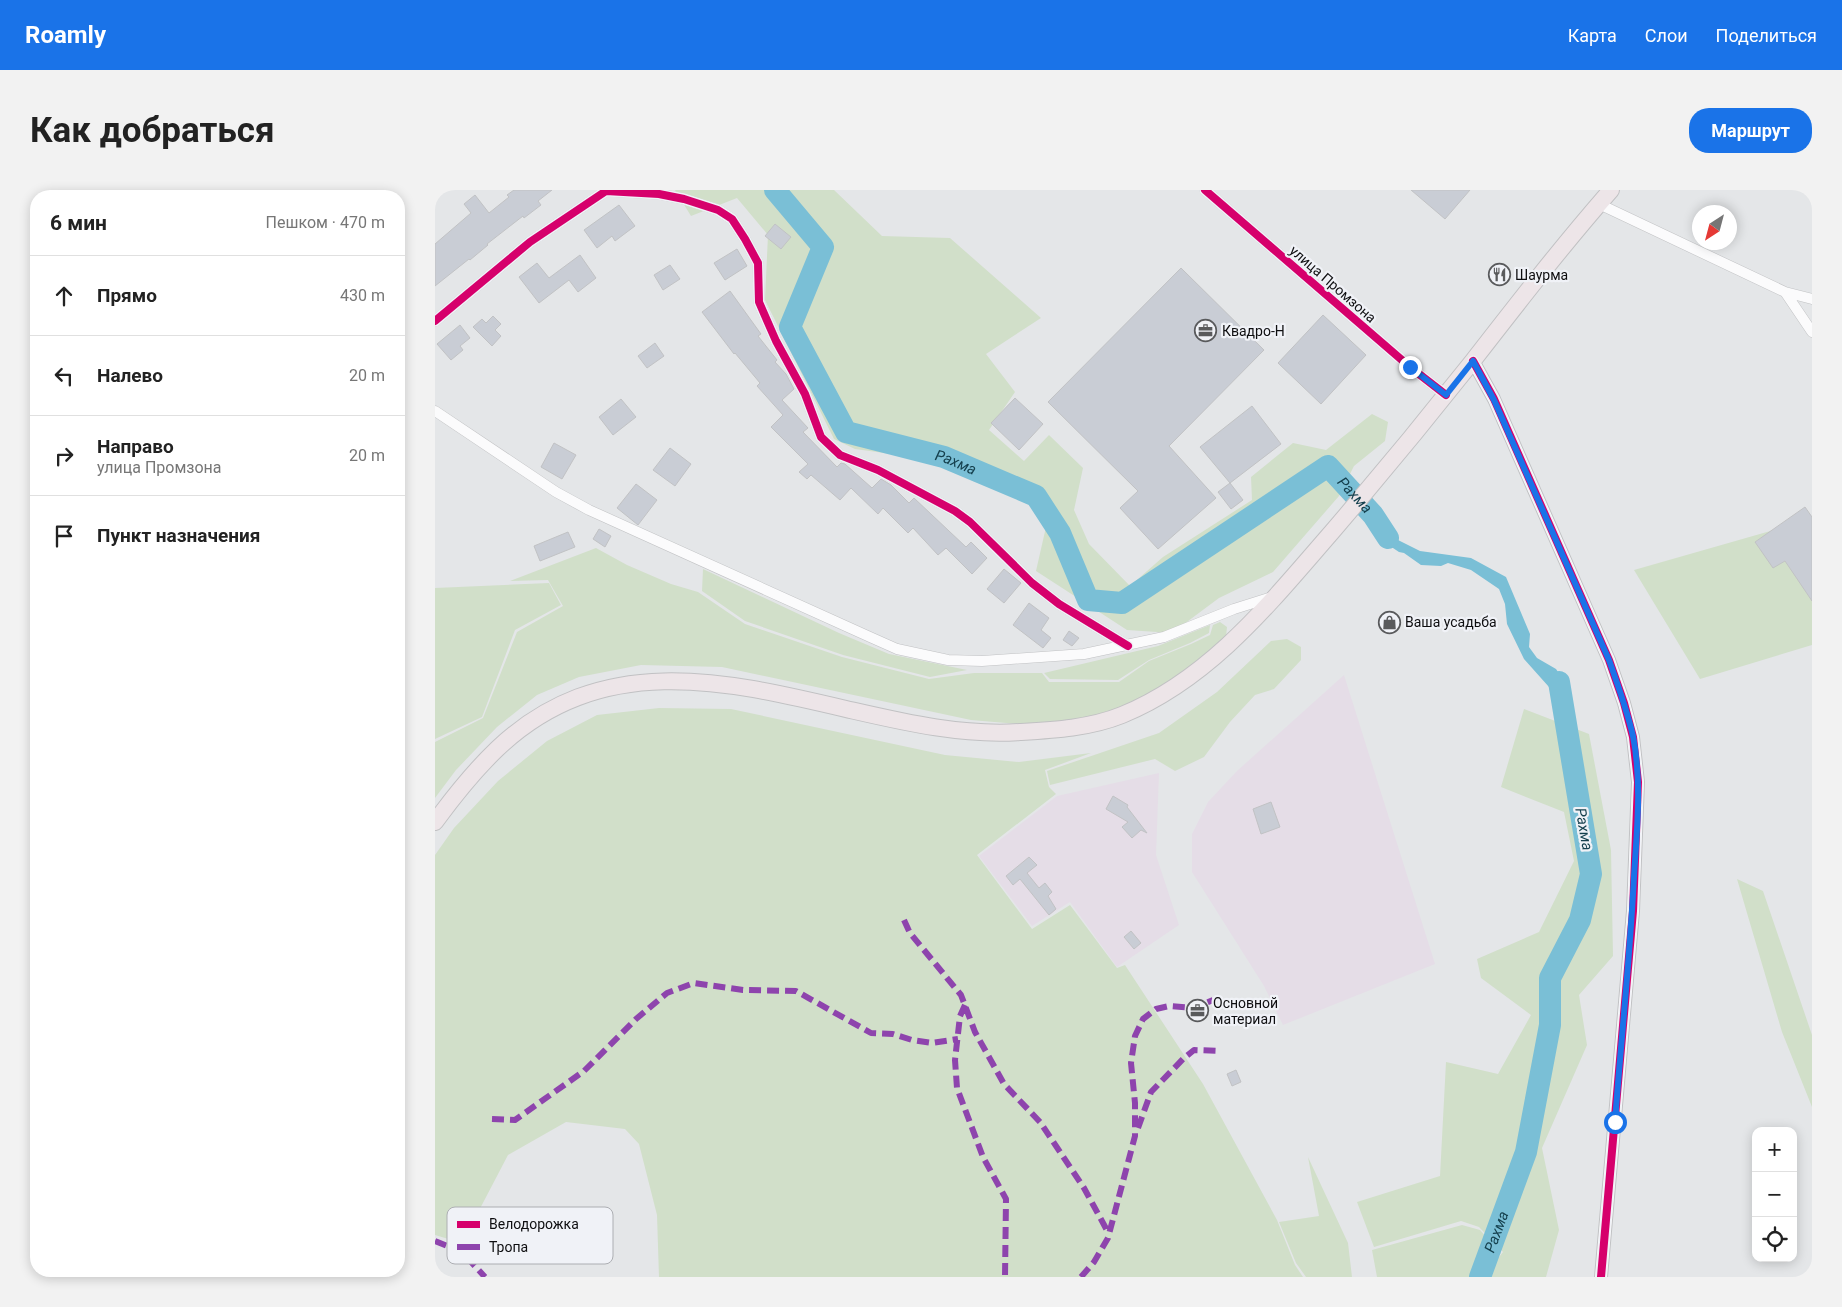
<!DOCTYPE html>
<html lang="ru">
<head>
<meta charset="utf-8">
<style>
	:root { --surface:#fff; --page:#f2f2f2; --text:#222; --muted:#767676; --line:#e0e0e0; --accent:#1a73e8 }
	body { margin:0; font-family:Roboto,sans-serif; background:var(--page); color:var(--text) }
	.controls { position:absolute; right:15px; bottom:15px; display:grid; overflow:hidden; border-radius:10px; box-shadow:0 2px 12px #0003 }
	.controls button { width:45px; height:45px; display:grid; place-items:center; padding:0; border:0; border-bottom:1px solid var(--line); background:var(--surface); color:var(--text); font:25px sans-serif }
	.compass { position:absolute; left:1257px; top:15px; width:45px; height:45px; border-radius:50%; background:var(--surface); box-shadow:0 2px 12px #0003; rotate:216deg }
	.stop { position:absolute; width:15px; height:15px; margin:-11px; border:4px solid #1a73e8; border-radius:50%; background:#fff }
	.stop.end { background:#1a73e8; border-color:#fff; box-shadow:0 1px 5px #0008 }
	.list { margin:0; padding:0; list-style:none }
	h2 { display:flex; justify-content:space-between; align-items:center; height:65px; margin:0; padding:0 20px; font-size:21px }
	h2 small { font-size:16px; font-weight:400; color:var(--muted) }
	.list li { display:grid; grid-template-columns:32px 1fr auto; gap:15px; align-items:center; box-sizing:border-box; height:80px; padding:0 20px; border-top:1px solid var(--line) }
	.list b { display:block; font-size:19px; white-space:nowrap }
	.list p { margin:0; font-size:16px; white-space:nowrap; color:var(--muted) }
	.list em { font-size:16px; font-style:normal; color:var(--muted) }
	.icon { flex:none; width:28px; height:28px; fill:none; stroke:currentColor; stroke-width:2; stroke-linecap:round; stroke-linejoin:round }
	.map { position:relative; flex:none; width:1377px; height:1087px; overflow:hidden; border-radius:20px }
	header { display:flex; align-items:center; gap:30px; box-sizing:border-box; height:70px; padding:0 25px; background:var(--accent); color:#fff }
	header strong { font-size:24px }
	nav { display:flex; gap:28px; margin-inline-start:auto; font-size:18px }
	.intro { display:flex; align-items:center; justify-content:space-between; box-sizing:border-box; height:120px; padding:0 30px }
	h1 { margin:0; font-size:35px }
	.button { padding:12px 22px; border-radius:20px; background:var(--accent); color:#fff; font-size:18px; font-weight:700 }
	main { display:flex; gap:30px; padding:0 30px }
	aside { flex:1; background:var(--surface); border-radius:20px; box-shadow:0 2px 12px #0003 }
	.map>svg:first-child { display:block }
	.industrial { fill:#e5dde7 }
	.green { fill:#d1dfc9 }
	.water { fill:#7abfd6 }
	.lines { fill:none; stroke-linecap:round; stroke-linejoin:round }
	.river { stroke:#7abfd6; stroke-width:22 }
	.building { fill:#c9cdd5; stroke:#c1c2c4 }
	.minor-casing { stroke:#c1c2c4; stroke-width:11 }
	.tertiary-casing { stroke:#c1c2c4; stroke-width:14 }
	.primary-casing { stroke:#c1c1c3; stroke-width:18 }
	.minor { stroke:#fbfbfc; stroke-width:10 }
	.tertiary { stroke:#fbfbfc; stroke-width:12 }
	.primary { stroke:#ede5e8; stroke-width:16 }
	.quiet { stroke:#8e44ad; stroke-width:6; stroke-dasharray:12 6; stroke-linecap:butt }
	.cycleway-casing { stroke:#f0f2f7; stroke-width:11 }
	.cycleway { stroke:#d6006c; stroke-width:8 }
	.route { stroke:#1a73e8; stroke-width:6 }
	.labels { text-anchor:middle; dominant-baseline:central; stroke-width:4.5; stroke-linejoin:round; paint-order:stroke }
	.poi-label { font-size:14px; fill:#0e0e10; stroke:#f0f2f7; text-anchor:start }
	.street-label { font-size:14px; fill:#0e0e10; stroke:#f0f2f7 }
	.water-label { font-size:15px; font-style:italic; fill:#15404e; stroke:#f0f2f7 }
	.key { fill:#f0f2f7; stroke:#acaeb2; stroke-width:1 }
	.key-label { font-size:14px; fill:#0e0e10 }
</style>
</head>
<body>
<header>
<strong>Roamly</strong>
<nav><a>Карта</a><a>Слои</a><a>Поделиться</a></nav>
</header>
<div class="intro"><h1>Как добраться</h1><a class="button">Маршрут</a></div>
<main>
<aside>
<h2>6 мин<small>Пешком · 470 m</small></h2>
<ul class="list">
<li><svg class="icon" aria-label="ahead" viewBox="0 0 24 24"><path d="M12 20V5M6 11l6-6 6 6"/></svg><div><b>Прямо</b></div><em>430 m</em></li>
<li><svg class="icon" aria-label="left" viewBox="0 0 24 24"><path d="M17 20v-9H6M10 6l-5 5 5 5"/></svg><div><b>Налево</b></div><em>20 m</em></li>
<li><svg class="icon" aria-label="right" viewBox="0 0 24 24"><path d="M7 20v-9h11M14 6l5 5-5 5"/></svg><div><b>Направо</b><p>улица Промзона</p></div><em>20 m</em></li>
<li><svg class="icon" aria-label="arrive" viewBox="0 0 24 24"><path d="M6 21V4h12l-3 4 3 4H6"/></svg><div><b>Пункт назначения</b></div></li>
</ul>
</aside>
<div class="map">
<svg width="1377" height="1087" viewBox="0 0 1377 1087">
	<rect width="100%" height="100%" fill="#e4e6e8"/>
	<path class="industrial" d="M909 485 1000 774 848 835 829 796 757 682V644L773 612 802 581Z
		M724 583 721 665 744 735 682 777 635 712 597 736 544 666 622 606Z"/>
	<path class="green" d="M240 0H399L447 46 515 48 606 128 551 164 580 202 554 240 589 271 614 245 648 278 639 320 654 354 695 396 728 367 817 310 816 287 858 253 891 260 937 224 953 232 950 251 919 276 904 306 838 382 784 408 737 443 692 440 601 381 616 315 538 291 507 271 420 259 399 249 330 110 333 45 302 8 256 26Z
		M1377 329V455L1265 489 1199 380Z
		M161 358 192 375 236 394 263 402 310 434 407 467 494 489 539 483H607L614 492H684L714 471 756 454 775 445 778 435 785 432 792 437 791 447 741 490 694 516 646 531 596 535 536 530 287 477 206 475 144 487 102 505 62 537 21 580 0 608V552L48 528 82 442 128 416 113 390 75 391Z
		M268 379 404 443 454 464 532 480 495 487 408 465 310 431 267 401Z
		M114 393 126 415 80 440 47 527 0 549V398Z
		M775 435 774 443 755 453 714 470 683 490 615 489 609 483 723 456Z
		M852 449 866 457V470L839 499 820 505 795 532 769 567 740 581 720 569 615 595 612 581 724 543 782 502 836 451Z
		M224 518 296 519 510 565 584 572 656 563 610 580 614 597 621 604 542 665 597 739 635 715 682 778 690 775 768 894 842 1030 860 1075 868 1087H224L222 1025 204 954 190 939 131 932 73 965 27 1053 0 1045V665L19 638 63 591 112 551 162 525Z
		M1089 519 1154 544 1176 660 1178 766 1144 805 1152 855 1107 958 1124 1040 1111 1087H1048L1068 1062 1044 1037 1026 1031 939 1057 922 1012 1005 986 1011 872 1063 884 1096 825 1046 788 1042 769 1104 742 1139 671 1129 622 1066 597Z
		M1302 689 1328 701 1377 845V917L1347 842Z
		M873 967 913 1053 917 1087H871L861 1073 844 1032 884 1026Z
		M1027 1035 1045 1040 1066 1063 1046 1087H942L937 1060Z"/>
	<path class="water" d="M939 318 959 348 985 361 1036 368 1071 387 1095 444 1094 457 1102 468 1121 479 1129 491 1135 519 1123 524 1114 497 1089 469 1072 434 1070 414 1064 399 1036 380 1013 373 1006 376 986 375 969 363 964 362 946 350 938 333 932 327Z"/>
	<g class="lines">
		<g class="river">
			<path id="s1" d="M340 0 388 57 355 137 411 242 509 267 601 306 625 343 653 410 687 413 893 276 938 325 953 348"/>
			<path id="s2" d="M1045 1087 1091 962 1115 835V788L1145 730 1156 684 1124 492"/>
		</g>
	</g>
	<path class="building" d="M79 0H117L103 11 106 15 89 28 88 26 52 54 53 55 35 70 34 69 0 96V54L36 23 29 14 40 5 54 23 74 7 72 5Z
		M976 0H1035L1010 29Z
		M184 15 200 36 180 51 177 46 162 58 149 40Z
		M340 34 356 47 346 59 330 46Z
		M302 59 312 76 290 90 279 73Z
		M145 65 161 88 143 102 134 90 104 113 84 87 102 73 114 88Z
		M235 75 245 89 228 100 219 85Z
		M746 78 829 160 734 256 781 308 723 359 685 318 703 301 613 212Z
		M295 101 326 144 323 146 342 170 340 172 351 184 359 199 347 210 373 238 368 242 402 277 406 273 410 274 437 298 446 289 456 295 474 313 479 308 531 357 536 352 552 368 537 384 511 358 503 365 478 338 473 343 448 318 443 324 416 298 405 310 376 285 372 289 364 282 373 274 336 237 348 225 322 196 325 193 300 163 299 164 267 122Z
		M888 125 931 165 886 214 843 173Z
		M58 126 66 134 60 140 66 146 57 156 38 137 47 129 51 133Z
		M25 135 35 148 25 156 28 160 16 170 2 154Z
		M220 153 229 166 212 178 203 166Z
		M580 208 608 234 584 260 556 233Z
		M186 209 201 227 178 245 164 227Z
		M817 216 846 254 795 293 765 257Z
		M119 253 141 265 127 289 106 277Z
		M235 258 256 274 240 296 218 280Z
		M795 293 808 310 796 319 783 302Z
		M201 294 222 310 203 335 182 318Z
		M1370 317 1377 327V411L1350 371 1338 378 1320 352Z
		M164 339 176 346 170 357 158 349Z
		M133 342 140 357 105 371 99 356Z
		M569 379 586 393 569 413 552 399Z
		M594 413 614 428 606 440 616 448 608 458 578 435Z
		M634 441 644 448 637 456 628 450Z
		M678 606 693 615 692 617 712 643 706 640 697 648 687 637 693 632 671 619Z
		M836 612 845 637 826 644 818 619Z
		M594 667 602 675 592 683 604 698 610 693 617 702 613 706 621 719 614 725 585 689 578 695 571 686Z
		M696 741 706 753 699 759 689 747Z
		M801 880 806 892 797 896 792 884Z"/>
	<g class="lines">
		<defs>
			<path id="minor" d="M770 0 975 177 1011 205
				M1164 14 1350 102 1377 142
				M1350 102 1377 109
				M0 131 95 52 171 1 224 4 249 9 283 20 297 29 310 49 323 73 324 112 341 151 370 204 386 247 405 265 443 280 520 321 535 332 597 393 624 414 693 456
				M0 221 121 302 154 320 435 447 462 459 513 470 547 471 649 464 729 447 799 419 837 407"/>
			<path id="tertiary" d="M1038 171 1059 209 1174 470 1189 513 1198 547 1203 592 1198 721 1166 1087"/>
			<path id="primary" d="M0 632C19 606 39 581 62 559 165 461 288 490 411 519 468 532 526 546 585 542 619 540 655 538 687 525 775 489 835 413 896 343 944 287 991 230 1037 172 1082 114 1127 56 1176 0"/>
		</defs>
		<use href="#minor" class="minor-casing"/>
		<use href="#tertiary" class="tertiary-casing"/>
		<use href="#primary" class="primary-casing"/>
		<use href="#minor" class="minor"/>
		<use href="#tertiary" class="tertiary"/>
		<use href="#primary" class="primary"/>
		<path class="quiet" d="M469 730 475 743 526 805 540 842 569 894 605 932 649 998 674 1044
			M530 815 525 826 520 870 522 898 548 967 571 1009 570 1087
			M57 929 80 930 149 881 201 829 232 803 259 793 308 800 361 801 436 843 458 844 477 850 497 853 523 849
			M703 938 716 902 749 868 759 860 785 861
			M0 1051 27 1062 50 1087
			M646 1087 659 1072 673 1048 700 946V913L696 873 700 846 708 829 721 819 734 816 759 818 778 810"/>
		<defs>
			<path id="cycleway" d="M770 0 975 177 1011 205
				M0 131 95 52 171 1 224 4 249 9 283 20 297 29 310 49 323 73 324 112 341 151 370 204 386 247 405 265 443 280 520 321 535 332 597 393 624 414 693 456
				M1038 171 1059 209 1174 470 1189 513 1198 547 1203 592 1198 721 1166 1087"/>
		</defs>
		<use href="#cycleway" class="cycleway-casing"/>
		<use href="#cycleway" class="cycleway"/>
	</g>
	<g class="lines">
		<path class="route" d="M975 177 1011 205 1038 171 1059 210 1174 470C1183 495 1192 520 1198 546 1207 591 1202 640 1199 686 1195 768 1186 850 1180 932"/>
	</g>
	<defs>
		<symbol id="restaurant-ring" viewBox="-11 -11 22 22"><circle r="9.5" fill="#f0f2f7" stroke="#595a5c" stroke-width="1.5"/><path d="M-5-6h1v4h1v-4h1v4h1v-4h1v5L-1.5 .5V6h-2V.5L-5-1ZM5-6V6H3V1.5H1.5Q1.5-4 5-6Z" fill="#595a5c"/></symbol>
		<symbol id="office-ring" viewBox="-11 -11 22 22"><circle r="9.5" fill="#f0f2f7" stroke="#595a5c" stroke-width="1.5"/><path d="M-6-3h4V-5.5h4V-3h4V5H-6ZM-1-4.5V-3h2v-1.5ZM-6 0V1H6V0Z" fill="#595a5c"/></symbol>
		<symbol id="shop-ring" viewBox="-11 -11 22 22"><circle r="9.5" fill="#f0f2f7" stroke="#595a5c" stroke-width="1.5"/><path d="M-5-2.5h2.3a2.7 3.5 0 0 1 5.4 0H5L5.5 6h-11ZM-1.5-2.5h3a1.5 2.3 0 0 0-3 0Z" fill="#595a5c"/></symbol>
	</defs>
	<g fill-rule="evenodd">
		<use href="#restaurant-ring" x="1052" y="72" width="25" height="25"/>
		<use href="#office-ring" x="758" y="128" width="25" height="25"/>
		<use href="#shop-ring" x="942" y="420" width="25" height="25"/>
		<use href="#office-ring" x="750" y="808" width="25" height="25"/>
	</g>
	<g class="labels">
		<g class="poi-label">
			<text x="1080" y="85">Шаурма</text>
			<text x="787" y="141">Квадро-Н</text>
			<text x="970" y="432">Ваша усадьба</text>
			<text x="778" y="813">Основной<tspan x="778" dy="16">материал</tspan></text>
		</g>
		<g class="street-label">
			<text transform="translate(898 94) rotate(41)">улица Промзона</text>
		</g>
		<g class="water-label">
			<text stroke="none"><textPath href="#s1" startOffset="394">Рахма</textPath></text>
			<text stroke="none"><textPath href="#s1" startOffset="919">Рахма</textPath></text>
			<text transform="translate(1149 639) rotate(80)">Рахма</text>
			<text stroke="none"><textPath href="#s2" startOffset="48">Рахма</textPath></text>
		</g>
	</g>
	<rect x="12" y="1017" width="166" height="57" rx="8" class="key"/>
	<rect x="22" y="1031" width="23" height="7" fill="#d6006c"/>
	<rect x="22" y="1054" width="23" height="6" fill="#8e44ad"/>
	<g class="key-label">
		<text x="54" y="1039">Велодорожка</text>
		<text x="54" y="1062">Тропа</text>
	</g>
</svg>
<div class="controls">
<button>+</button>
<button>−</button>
<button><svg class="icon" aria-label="locate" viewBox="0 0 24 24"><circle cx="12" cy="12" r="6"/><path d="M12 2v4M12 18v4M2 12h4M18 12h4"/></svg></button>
</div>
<svg class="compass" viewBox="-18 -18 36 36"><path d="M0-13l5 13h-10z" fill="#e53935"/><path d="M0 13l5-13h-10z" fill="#767676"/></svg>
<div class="stop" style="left:1180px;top:932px"></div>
<div class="stop end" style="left:975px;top:177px"></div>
</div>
</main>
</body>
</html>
